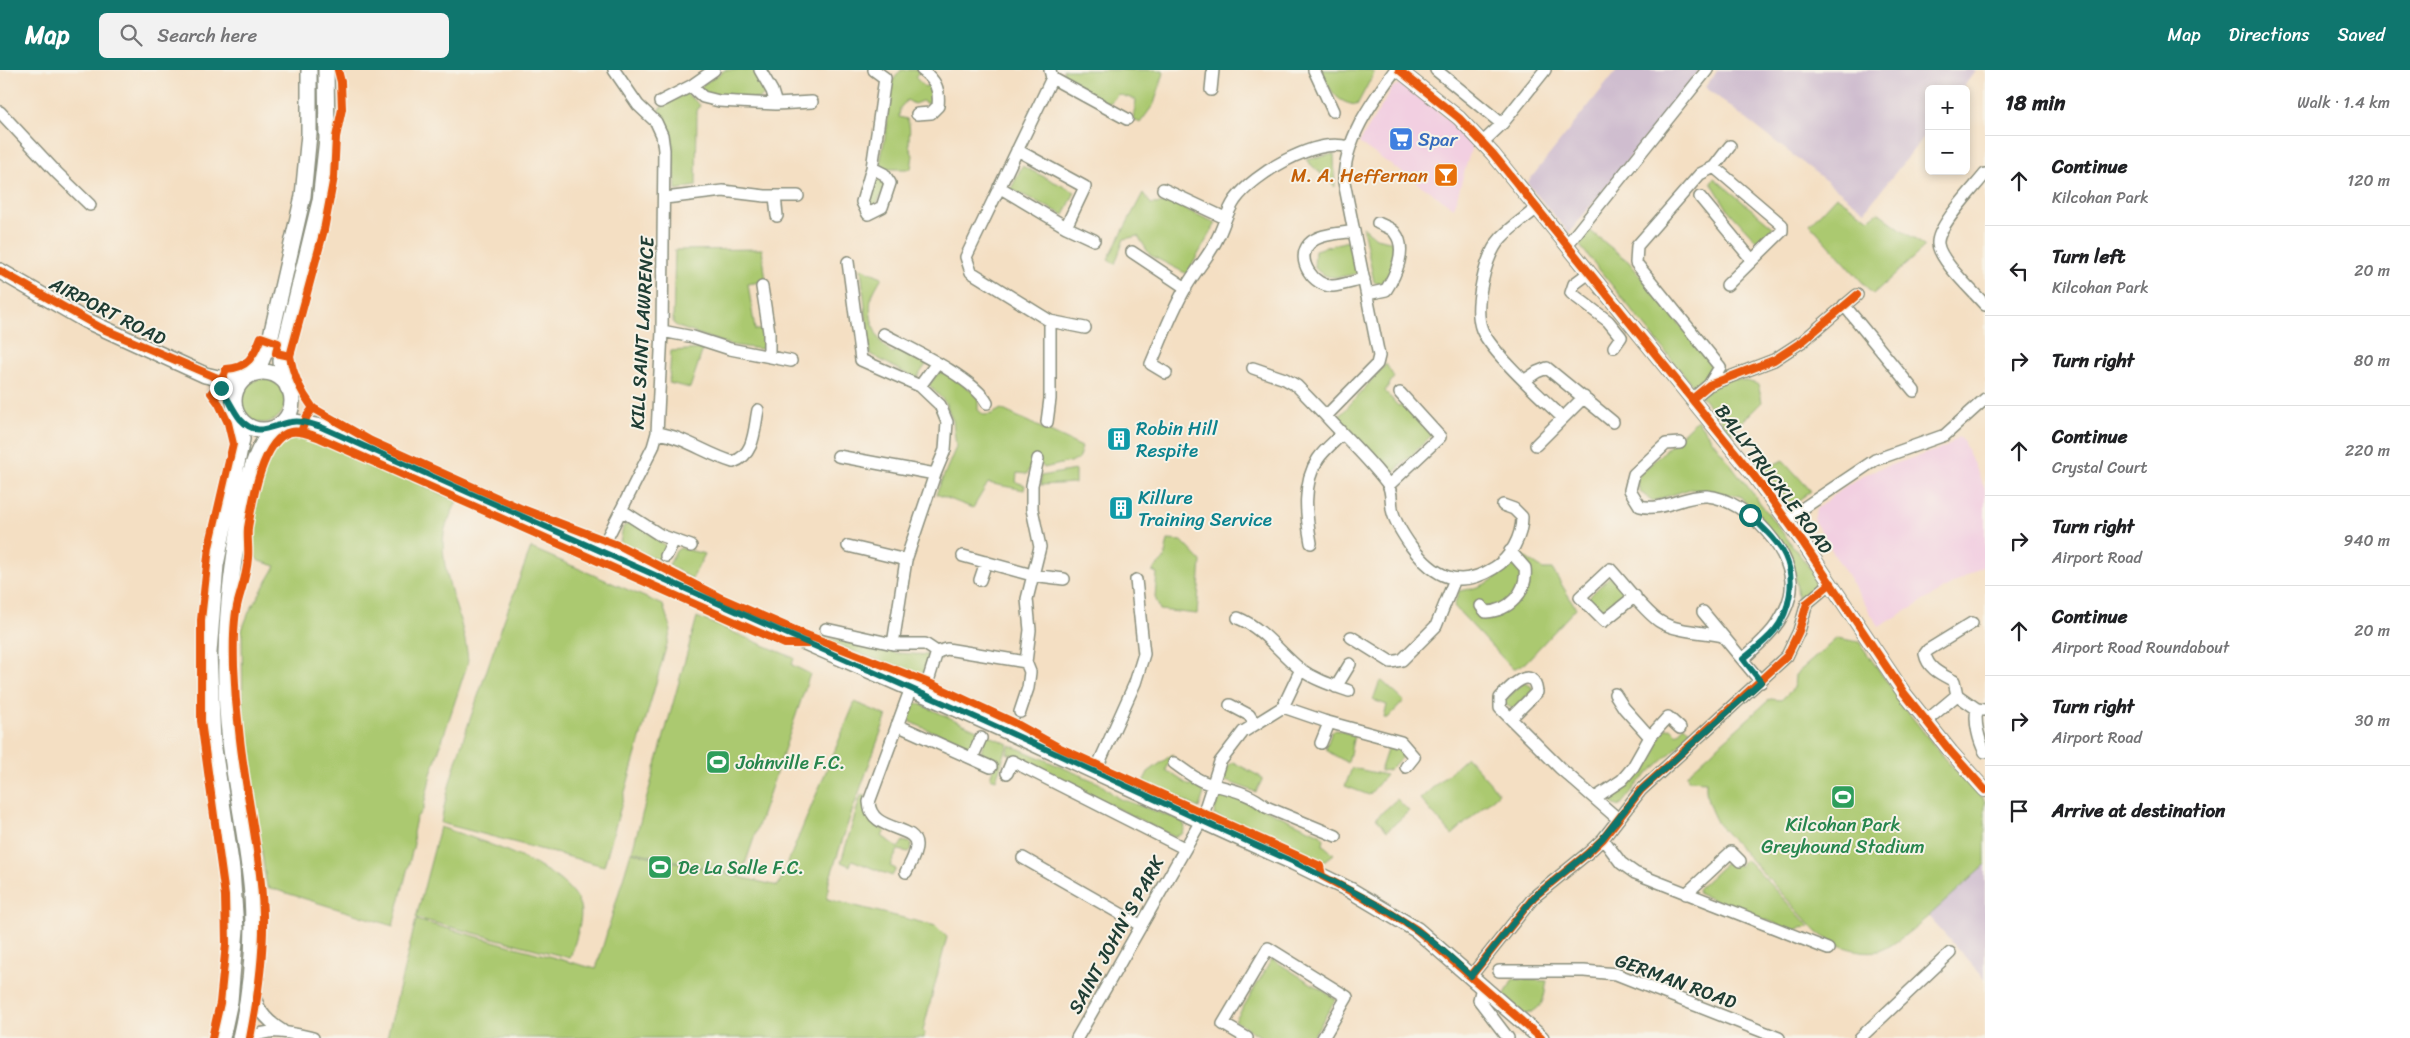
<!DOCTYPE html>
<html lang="en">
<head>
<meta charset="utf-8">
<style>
	:root { --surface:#fff; --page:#f2f2f2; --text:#202124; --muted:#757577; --line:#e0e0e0; --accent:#0f766e }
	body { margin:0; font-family:Sriracha,sans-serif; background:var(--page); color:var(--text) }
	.controls { position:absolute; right:15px; top:15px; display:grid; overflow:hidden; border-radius:8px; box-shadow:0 2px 8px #0003 }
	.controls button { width:45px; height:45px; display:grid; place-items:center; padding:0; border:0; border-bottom:1px solid var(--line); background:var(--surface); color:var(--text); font:25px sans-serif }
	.stop { position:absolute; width:15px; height:15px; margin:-11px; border:4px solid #0f766e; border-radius:50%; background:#fff }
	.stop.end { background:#0f766e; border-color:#fff; box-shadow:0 1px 5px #0008 }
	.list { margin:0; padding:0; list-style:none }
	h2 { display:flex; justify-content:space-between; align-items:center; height:65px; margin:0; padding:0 20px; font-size:21px }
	h2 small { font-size:16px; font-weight:400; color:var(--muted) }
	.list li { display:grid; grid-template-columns:32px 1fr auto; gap:15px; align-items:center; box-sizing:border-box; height:90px; padding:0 20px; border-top:1px solid var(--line) }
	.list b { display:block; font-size:19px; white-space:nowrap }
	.list p { margin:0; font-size:16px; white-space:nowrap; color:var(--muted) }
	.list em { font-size:16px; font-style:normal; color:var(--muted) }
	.icon { flex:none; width:28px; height:28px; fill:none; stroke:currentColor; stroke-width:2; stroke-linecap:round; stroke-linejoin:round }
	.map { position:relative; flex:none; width:1985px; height:968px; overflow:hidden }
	header { display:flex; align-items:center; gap:30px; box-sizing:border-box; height:70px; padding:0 25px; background:var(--accent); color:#fff }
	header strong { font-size:24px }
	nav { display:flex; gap:28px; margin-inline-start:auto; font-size:18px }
	.search { width:350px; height:45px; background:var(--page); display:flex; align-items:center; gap:12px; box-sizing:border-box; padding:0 18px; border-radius:8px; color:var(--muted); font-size:19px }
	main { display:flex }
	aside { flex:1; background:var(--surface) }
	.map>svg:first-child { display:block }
	.built { fill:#f2cfe1 }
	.industrial { fill:#cfbdcf }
	.green { fill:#abc970; stroke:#658352 }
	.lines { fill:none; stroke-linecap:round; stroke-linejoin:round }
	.minor-casing { stroke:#8a8e7c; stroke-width:14 }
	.tertiary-casing { stroke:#8a8e7c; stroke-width:16 }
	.secondary-casing { stroke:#8a8e7c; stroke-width:18 }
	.minor { stroke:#fff; stroke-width:11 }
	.tertiary { stroke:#fff; stroke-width:14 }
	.secondary { stroke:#fff; stroke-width:15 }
	.cycleway-casing { stroke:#f7f3e8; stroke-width:11 }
	.cycleway { stroke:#e8590c; stroke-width:8 }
	.route { stroke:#0f766e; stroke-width:6 }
	.labels { text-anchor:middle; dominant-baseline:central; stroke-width:4; stroke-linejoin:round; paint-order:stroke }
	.shop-label { font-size:19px; fill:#366cbe; stroke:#f7f3e8; text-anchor:start }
	.food-label { font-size:19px; fill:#c56008; stroke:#f7f3e8; text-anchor:end }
	.street-label { font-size:19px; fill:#1f3d34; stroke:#f7f3e8 }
	.culture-label { font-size:19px; fill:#0d838f; stroke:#f7f3e8; text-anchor:start }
	.leisure-label { font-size:19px; fill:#27864d; stroke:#f7f3e8; text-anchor:start }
</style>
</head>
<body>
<header>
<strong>Map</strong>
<div class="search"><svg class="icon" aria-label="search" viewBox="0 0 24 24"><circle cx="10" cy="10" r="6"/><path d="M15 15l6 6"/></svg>Search here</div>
<nav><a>Map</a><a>Directions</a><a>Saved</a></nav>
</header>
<main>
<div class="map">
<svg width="1985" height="968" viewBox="0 0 1985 968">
	<rect width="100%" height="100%" fill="#f7f3e8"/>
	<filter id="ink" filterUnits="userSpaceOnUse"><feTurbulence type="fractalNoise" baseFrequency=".02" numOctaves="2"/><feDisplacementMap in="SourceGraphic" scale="10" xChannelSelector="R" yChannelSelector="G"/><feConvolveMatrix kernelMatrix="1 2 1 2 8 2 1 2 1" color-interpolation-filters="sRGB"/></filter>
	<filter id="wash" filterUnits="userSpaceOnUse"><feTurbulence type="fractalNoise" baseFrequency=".0096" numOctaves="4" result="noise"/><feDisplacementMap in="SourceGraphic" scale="20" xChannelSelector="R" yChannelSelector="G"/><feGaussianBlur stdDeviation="1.12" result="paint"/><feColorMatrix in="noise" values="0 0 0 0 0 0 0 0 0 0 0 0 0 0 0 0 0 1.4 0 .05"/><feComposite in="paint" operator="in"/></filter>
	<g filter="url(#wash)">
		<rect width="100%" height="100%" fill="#f4dfc3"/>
		<path class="built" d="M1402 13 1410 17 1473 72 1454 138 1359 73 1393 17Z
			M1958 367 1962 369 1985 419V495L1879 557 1814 451 1816 439 1847 415 1872 401 1946 377Z"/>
		<path class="industrial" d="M1617 0H1700L1569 163 1527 113Z
			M1718 0H1976L1962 19H1929V60L1865 141 1705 17Z
			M1985 795V909L1928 846Z"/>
		<path class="green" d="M725 0H754L765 18V24L760 29 711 27 702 21V15Z
			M901 0H916L919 2 915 7 925 17 930 13 936 30 931 36 922 31 914 34 907 30 900 38 899 47 907 49C914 62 904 71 913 85L911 99H884L880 93 887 57 889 21 891 13Z
			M1063 0H1163L1164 3 1154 34 1140 53 1133 49 1136 30 1118 24 1109 34 1064 6Z
			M1321 0H1370L1374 3 1357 35C1335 33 1329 18 1321 0Z
			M686 23 700 35 697 41 696 116 676 120 672 64 659 39Z
			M1334 84 1335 117 1306 90Z
			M1022 96 1075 122 1064 145 1011 119Z
			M877 108 884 113V119L875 137 868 135 873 111Z
			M1714 108 1773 157 1759 174 1728 140 1711 112Z
			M1143 123 1151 134 1171 133 1216 153 1187 204 1150 185 1138 166 1124 169 1115 194 1108 189Z
			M1836 126 1869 149 1878 142 1925 177 1873 224 1810 154Z
			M1363 157 1376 168 1394 172 1390 208 1383 213 1374 212Z
			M1588 159 1629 192 1721 305 1758 314 1762 332 1731 363 1577 172Z
			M1351 170 1358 203C1340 207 1328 212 1314 197L1315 180Z
			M762 179 766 211 748 214 755 260H765L764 278 760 279 730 275 678 257 673 253 675 180Z
			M861 198 882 207C878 214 873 222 871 229 868 248 876 272 892 283L902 279 927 293 916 309 870 284Z
			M703 279 690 318 669 313 671 281Z
			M1386 294 1394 307 1385 321 1398 336 1405 334 1433 364 1391 405 1337 349Z
			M943 301 978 325V340L984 345 992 344 1001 339 1082 377 1078 390 1044 398 1035 386 1027 404 1017 403 1016 412 1025 415 1024 420 988 413 973 438 936 424 956 377 953 351 945 332 929 315 937 304Z
			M241 331a22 22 0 1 1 44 0a22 22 0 1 1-44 0Z
			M1697 350 1818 509 1814 518 1799 534 1795 504 1789 485 1740 426 1690 419 1653 431 1640 422 1636 408Z
			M295 365 319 371 366 390 457 431C453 441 446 453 444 463 438 504 466 550 468 592L431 704 423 740 416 748 413 763 414 774 393 856 267 817 243 653 242 560 249 542 276 496 259 491 251 483C251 455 260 369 295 365Z
			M1783 390 1811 421 1792 435 1763 400Z
			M1075 400V413L1041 415V406Z
			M632 451 667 477 658 490 620 473 623 457Z
			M1168 470 1182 471 1201 491 1197 544 1160 540 1155 527 1157 503 1152 501 1164 489Z
			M531 478 663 535 671 560 604 796 441 753C448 712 462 672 476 632 493 581 511 529 531 478Z
			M680 478 705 484 692 509 669 495 676 481Z
			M1518 483 1543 499H1552L1576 538 1525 593 1513 599 1454 536 1459 521C1491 516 1498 508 1518 483Z
			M1610 506 1628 523 1605 545 1588 528Z
			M697 547 794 588 792 595 810 604 741 806 632 781Z
			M806 563 897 583 928 585 922 607Z
			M1837 568 1859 572 1908 642 1944 688 1985 731V795C1967 811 1898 878 1878 881 1857 884 1833 875 1817 862L1718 754C1710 739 1705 728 1706 711L1688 710 1687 704 1770 629 1781 630 1794 618 1795 605Z
			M1382 611 1404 631 1388 648H1384L1387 635 1373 630 1379 613Z
			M1524 612 1532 617V621L1514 640 1505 634V630Z
			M855 632 887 646H885L886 648 849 750 829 811 827 829 936 856 947 867 923 961 925 963 924 968H387L416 850 596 899 631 782 778 816Z
			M915 632 1008 674 996 710 990 708 995 693 986 688 981 681 985 668 977 664 969 677 910 652 909 648Z
			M1685 655 1693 663 1639 712 1619 737 1613 734 1611 729 1613 724 1630 710 1665 659 1671 658 1677 664Z
			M1336 660 1354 665 1348 693 1329 682 1326 678 1332 661Z
			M1389 674 1400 678 1402 687 1389 700 1380 701Z
			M1010 675 1099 713 1118 728 1183 751 1185 758 1182 764 1174 767 1007 683Z
			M1173 684 1166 700 1190 716 1194 711 1204 723 1199 738 1143 712 1148 702Z
			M1467 687 1499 723 1452 765 1420 729Z
			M1233 692 1261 707 1262 710 1256 722 1223 710 1220 707V702Z
			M1352 698 1386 705 1369 725 1345 716Z
			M1226 724 1236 726 1320 764 1324 769 1323 775 1334 784 1322 793 1214 745C1216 734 1216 729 1226 724Z
			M861 725 866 726C863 745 870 751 885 761L882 766 898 778 903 771 911 773 912 779 909 782 898 780 890 796 896 799 892 806 852 790 850 796 841 792Z
			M1397 729 1409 741 1387 761 1376 748Z
			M440 757C476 769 568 797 580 836 584 848 574 875 570 888L416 848Z
			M1745 790 1749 792 1810 857 1800 858 1795 861 1699 824 1698 819 1726 793 1734 792 1739 796Z
			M1272 889 1336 929 1312 968H1263L1235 951Z
			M1513 909 1547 911C1543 930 1545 938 1524 945L1504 926Z"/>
	</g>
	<g filter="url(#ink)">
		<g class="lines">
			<defs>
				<path id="minor" d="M714 0 691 16 703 27 719 31 776 34
					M760 0 772 21 776 34 812 32
					M874 0 885 8
					M1314 0 1333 41
					M1395 0C1371 33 1344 70 1344 112L1379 286 1377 294 1326 346C1346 368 1369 389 1387 413 1393 421 1390 434 1393 443 1396 454 1404 466 1411 476 1434 507 1459 520 1494 498 1511 488 1522 466 1522 447L1514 439 1503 435
					M1436 0 1502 54
					M1052 8 1127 49
					M1211 20 1213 0
					M660 32 691 16
					M0 42 57 103 90 135
					M917 44 931 43 938 36C940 18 935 10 922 0
					M1483 72 1502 54 1545 0
					M1714 97 1730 76
					M872 98 862 132 868 144 882 137 890 113 884 104 872 98 885 8
					M1985 104C1974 118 1936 157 1938 174 1940 191 1973 221 1985 235
					M999 117 1066 157 1085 117 1017 80
					M1163 119 1225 148
					M775 126 777 146
					M1700 127 1752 190
					M665 128 723 121 765 126H798
					M1537 138C1525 148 1511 157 1501 168 1485 185 1473 238 1482 260 1492 283 1543 329 1563 348
					M1066 157 1094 170
					M1354 161C1341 164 1319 163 1309 174 1295 190 1314 217 1333 216 1343 215 1354 211 1364 209
					M1567 175 1707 0
					M1132 182 1186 218
					M848 192 861 290 920 316 940 335 947 352 945 380 935 404 906 490 893 574
					M1589 203 1574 214 1571 223 1608 251 1621 267 1614 277
					M762 217 769 262V285
					M1367 224 1386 220C1395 206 1408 179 1395 163 1392 158 1384 156 1378 153
					M1844 235 1914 321
					M1050 251 1085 258
					M662 261 693 267 730 279 791 291
					M883 264C909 278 974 308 987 333
					M1253 298 1285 309 1297 316 1326 346
					M1166 303 1151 294C1162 268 1172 241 1186 217 1196 200 1209 186 1217 169 1224 156 1226 143 1235 130 1254 104 1315 67 1348 77
					M1525 310 1537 302 1547 298 1613 352
					M1709 315 1720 297 1636 193 1637 176 1700 104 1714 97 1782 155V161L1727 215
					M920 316 937 293
					M1692 329 1709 315 1774 290 1803 271 1857 225
					M1047 352 1050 329V251L971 202 966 187 1052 8 1050 0
					M657 363C685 367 706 384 733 392 755 385 754 359 758 340
					M1680 373 1666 374 1634 404 1630 420 1640 436C1663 442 1683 425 1707 426 1746 429 1800 485 1790 526 1783 554 1764 570 1743 589
					M1536 375 1584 327
					M838 386 935 404
					M1389 415 1440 367 1400 323
					M621 440 660 465 691 476
					M1787 449 1875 390 1945 365 1985 329
					M1311 473C1306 446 1302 413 1318 389 1324 380 1334 372 1342 364
					M848 476 906 490
					M601 480 653 377 657 363 662 261 664 80 662 65 656 52 638 35 614 0
					M666 486 674 470
					M963 486 1032 505 1064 509
					M980 510 986 492
					M1635 526 1604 551 1580 527 1610 499C1622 512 1645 542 1659 551 1676 562 1704 562 1723 566
					M1481 536 1486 542C1509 541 1528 522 1525 498L1510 481
					M1703 542 1761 612
					M1238 548C1264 559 1279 582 1300 599 1315 610 1332 615 1349 621
					M1972 553 1928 580 1925 584C1928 599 1941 604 1954 611L1957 625 1977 639 1985 640
					M826 559 893 574H925L937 582
					M1351 567 1391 592 1402 590 1436 556 1455 509
					M937 582 947 579 1026 592
					M1336 617 1350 594
					M924 624 937 582
					M1615 624 1624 638 1650 667
					M1230 635 1249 645 1255 654
					M1283 637 1324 651 1401 672 1414 687 1406 697
					M1977 639C1974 652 1979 671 1985 682
					M1020 642 1028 618 1030 602 1026 592 1030 560 1027 529 1040 477 1032 439V415L1038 389
					M1511 648 1537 622C1533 592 1509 618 1500 628V638L1560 698 1617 748
					M1926 651 1957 625
					M897 655 991 697
					M1321 673 1329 653
					M972 688 981 668
					M1174 693C1183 699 1193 708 1204 712 1226 719 1248 721 1266 737L1336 766
					M1095 702 1135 613 1144 584 1136 510
					M1007 703 1012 691 1184 778
					M1595 728 1622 710 1633 697 1650 667 1668 647 1680 658
					M1603 769 1621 793 1635 803 1828 879
					M1023 788 1140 855
					M906 802C910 794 916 785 916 776 918 754 870 763 869 732L911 618
					M1686 824 1731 782 1740 791
					M1499 901H1584L1616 904 1779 968
					M1471 906 1534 827 1588 783 1603 769 1641 720 1787 586 1799 561 1807 533 1831 513
					M253 916C256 938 264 949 283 961
					M1482 917 1479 930 1508 968
					M250 968C270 957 292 963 313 968
					M1077 968 1201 751 1220 692 1243 662 1283 637 1301 599
					M1247 968 1223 954 1268 878 1347 927 1323 968
					M1860 968 1950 883"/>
				<path id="tertiary" d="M1399 0 1459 48 1493 84 1755 407 1804 474 1904 623 1951 682 1985 720"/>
				<path id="secondary" d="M0 201 85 250 205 305 231 311 247 307
					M234 331a29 29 0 1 1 58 0a29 29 0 1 1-58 0Z
					M250 305 260 294 270 270 303 126 309 64V0
					M288 318 282 302 281 291 320 131 327 69 326 0
					M278 356 296 352 321 357C522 446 722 536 923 624 1047 678 1169 737 1293 792L1350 820 1417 860 1541 968
					M222 968 230 931 236 859 232 799 213 672 209 583 216 495 242 369 241 355 236 343
					M240 968C251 921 255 873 252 825 248 773 236 723 230 671 221 598 227 525 240 452 246 419 251 383 274 358"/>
			</defs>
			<use href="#minor" class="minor-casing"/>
			<use href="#tertiary" class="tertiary-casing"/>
			<use href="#secondary" class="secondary-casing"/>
			<use href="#minor" class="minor"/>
			<use href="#tertiary" class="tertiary"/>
			<use href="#secondary" class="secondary"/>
			<defs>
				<path id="cycleway" d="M1399 0 1459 48 1493 84 1755 407 1804 474 1904 623 1951 682 1985 720
					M0 201 101 258 222 310
					M1692 329 1709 315 1774 290 1803 271 1857 225
					M313 338 371 371 520 438 620 476 721 528 804 564 929 613 1015 653 1060 678 1320 796 1322 806 1380 837 1417 860 1541 968
					M301 362 307 346 313 338C301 322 293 306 290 286L324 160 334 107 336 67 342 39 341 12 338 0
					M1471 906 1534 827 1588 783 1603 769 1641 720 1787 586 1799 561 1807 533 1831 513
					M212 968 220 933 226 874 225 826 201 651V550L209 477 233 374 228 353 219 334 211 323 222 310 226 299C248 298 254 286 261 267L278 273 276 283 290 286
					M250 968C258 927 264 886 263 844 261 782 245 722 239 660 235 628 230 562 238 532 242 517 247 504 248 488 249 478 247 468 248 458 252 433 262 368 291 362 300 360 311 365 320 368L785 574H808"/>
			</defs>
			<use href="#cycleway" class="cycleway-casing"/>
			<use href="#cycleway" class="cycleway"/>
		</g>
	</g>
	<g class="lines" filter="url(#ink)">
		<path class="route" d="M221 318C228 328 233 340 240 349 258 369 271 355 291 352 301 350 311 354 321 357 522 446 722 535 923 624 1047 678 1169 737 1294 792 1336 813 1380 833 1418 861 1437 874 1454 890 1471 906L1534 827 1588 783 1602 769 1641 720 1761 612 1743 589C1754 580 1766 571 1775 560 1790 541 1796 509 1785 486 1778 471 1762 457 1750 445"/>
	</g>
	<defs>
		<symbol id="supermarket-square" viewBox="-11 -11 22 22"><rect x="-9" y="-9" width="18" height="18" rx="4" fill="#3f7fe0" stroke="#f7f3e8"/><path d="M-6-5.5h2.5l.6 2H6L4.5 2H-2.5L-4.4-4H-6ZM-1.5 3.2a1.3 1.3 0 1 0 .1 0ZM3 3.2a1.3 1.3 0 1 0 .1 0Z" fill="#fff"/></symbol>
		<symbol id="bar-square" viewBox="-11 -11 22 22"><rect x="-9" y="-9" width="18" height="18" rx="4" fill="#e8710a" stroke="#f7f3e8"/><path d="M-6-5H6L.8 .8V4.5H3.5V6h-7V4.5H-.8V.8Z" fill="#fff"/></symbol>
		<symbol id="building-square" viewBox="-11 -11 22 22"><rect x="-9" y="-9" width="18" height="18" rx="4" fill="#0f9aa8" stroke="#f7f3e8"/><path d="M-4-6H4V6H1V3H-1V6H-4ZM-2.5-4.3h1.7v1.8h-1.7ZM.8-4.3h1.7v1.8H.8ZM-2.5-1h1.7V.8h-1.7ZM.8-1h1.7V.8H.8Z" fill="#fff"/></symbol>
		<symbol id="stadium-square" viewBox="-11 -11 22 22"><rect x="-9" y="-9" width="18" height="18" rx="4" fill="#2e9e5b" stroke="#f7f3e8"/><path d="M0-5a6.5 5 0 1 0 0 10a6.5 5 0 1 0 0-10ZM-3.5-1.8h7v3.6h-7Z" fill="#fff"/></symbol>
	</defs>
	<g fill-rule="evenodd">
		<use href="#supermarket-square" x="1387" y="55" width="28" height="28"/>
		<use href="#bar-square" x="1432" y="91" width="28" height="28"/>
		<use href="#building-square" x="1105" y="355" width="28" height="28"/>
		<use href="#building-square" x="1107" y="424" width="28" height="28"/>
		<use href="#stadium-square" x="704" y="678" width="28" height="28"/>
		<use href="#stadium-square" x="1829" y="713" width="28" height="28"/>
		<use href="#stadium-square" x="646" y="783" width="28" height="28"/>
	</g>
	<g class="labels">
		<g class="shop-label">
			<text x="1418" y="69">Spar</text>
		</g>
		<g class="food-label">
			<text x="1428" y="105">M. A. Heffernan</text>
		</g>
		<g class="street-label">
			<text transform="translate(108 241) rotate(27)">AIRPORT ROAD</text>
			<text transform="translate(642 263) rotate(-87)">KILL SAINT LAWRENCE</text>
			<text transform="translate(1774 409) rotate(53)">BALLYTRUCKLE ROAD</text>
			<text transform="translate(1116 865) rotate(-61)">SAINT JOHN'S PARK</text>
			<text transform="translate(1676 911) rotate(20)">GERMAN ROAD</text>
		</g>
		<g class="culture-label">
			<text x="1136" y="358">Robin Hill<tspan x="1136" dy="22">Respite</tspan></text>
			<text x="1138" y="427">Killure<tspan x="1138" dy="22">Training Service</tspan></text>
		</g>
		<g class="leisure-label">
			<text x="736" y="692">Johnville F.C.</text>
			<text x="1843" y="754" text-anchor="middle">Kilcohan Park<tspan x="1843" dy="22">Greyhound Stadium</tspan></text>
			<text x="678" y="797">De La Salle F.C.</text>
		</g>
	</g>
</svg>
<div class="controls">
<button>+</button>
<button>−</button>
</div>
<div class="stop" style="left:1750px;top:445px"></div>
<div class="stop end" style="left:221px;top:318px"></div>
</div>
<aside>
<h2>18 min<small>Walk · 1.4 km</small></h2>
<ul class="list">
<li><svg class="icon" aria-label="ahead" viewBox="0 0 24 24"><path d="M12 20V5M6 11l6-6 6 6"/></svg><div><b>Continue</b><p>Kilcohan Park</p></div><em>120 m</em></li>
<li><svg class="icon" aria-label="left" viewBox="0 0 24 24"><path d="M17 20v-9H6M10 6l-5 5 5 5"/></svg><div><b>Turn left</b><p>Kilcohan Park</p></div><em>20 m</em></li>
<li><svg class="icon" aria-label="right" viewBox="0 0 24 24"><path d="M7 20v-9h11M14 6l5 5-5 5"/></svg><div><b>Turn right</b></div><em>80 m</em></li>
<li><svg class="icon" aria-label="ahead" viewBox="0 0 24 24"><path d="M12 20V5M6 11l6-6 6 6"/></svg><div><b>Continue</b><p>Crystal Court</p></div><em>220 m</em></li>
<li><svg class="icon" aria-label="right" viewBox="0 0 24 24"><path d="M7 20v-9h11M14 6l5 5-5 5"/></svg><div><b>Turn right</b><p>Airport Road</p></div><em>940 m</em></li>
<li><svg class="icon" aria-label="ahead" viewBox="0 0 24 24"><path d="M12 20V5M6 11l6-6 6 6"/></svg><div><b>Continue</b><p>Airport Road Roundabout</p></div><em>20 m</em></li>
<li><svg class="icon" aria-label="right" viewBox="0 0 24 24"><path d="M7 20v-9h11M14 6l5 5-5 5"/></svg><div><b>Turn right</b><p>Airport Road</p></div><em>30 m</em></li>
<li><svg class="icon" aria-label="arrive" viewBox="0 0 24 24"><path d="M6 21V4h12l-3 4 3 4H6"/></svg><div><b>Arrive at destination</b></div></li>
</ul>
</aside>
</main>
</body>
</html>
